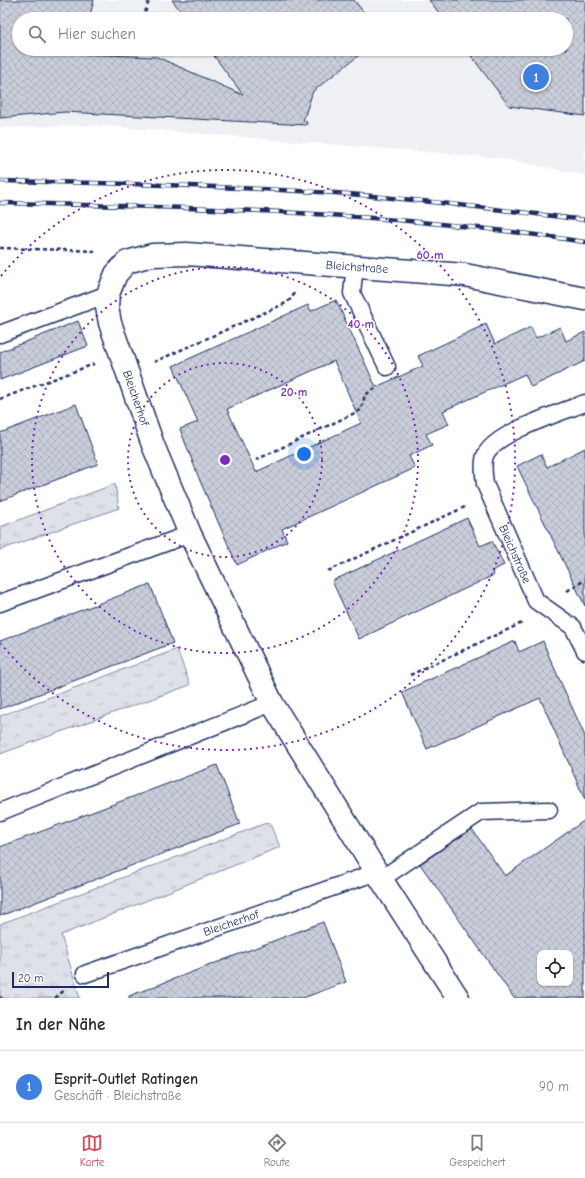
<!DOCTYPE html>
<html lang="de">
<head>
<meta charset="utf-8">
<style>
	:root { --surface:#fff; --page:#f7f7f7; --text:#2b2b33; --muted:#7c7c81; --line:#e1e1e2; --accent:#d1495b }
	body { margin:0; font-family:"Comic Neue",sans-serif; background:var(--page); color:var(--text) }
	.controls { position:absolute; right:12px; bottom:12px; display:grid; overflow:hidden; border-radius:8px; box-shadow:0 1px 3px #0004 }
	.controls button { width:36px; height:36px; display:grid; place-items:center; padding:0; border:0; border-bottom:1px solid var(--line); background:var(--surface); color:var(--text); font:20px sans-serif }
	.scale { position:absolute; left:12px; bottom:10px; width:97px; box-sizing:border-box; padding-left:4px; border:2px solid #1b2f5e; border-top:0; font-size:11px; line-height:14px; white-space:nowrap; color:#1b2f5e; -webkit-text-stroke:3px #fff; paint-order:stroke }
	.you { position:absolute; left:304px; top:454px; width:14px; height:14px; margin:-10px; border:3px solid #fff; border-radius:50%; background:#1a73e8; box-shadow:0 0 0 6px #1a73e833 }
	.badge { display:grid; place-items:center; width:26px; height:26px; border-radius:50%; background:var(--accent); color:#fff; font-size:13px; font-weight:700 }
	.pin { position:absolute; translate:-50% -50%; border:2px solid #fff; box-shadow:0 1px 4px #0006 }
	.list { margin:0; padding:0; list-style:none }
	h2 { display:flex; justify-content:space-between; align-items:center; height:52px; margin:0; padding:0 16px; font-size:17px }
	h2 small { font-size:13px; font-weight:400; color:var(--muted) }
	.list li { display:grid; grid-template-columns:26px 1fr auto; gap:12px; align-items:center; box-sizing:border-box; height:72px; padding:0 16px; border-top:1px solid var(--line) }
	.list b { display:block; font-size:15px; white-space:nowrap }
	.list p { margin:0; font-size:13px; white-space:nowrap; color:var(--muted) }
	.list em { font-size:13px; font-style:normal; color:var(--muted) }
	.icon { flex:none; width:22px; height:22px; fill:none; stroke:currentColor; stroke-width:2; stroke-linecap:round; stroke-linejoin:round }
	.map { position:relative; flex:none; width:585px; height:998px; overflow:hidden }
	.search { position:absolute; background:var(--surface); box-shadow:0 1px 3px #0004; left:12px; right:12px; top:12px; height:44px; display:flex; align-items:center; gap:10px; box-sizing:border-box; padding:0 14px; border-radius:22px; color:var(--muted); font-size:15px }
	.sheet { height:124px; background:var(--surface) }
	nav { display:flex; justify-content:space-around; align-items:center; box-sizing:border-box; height:56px; border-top:1px solid var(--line); background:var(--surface); font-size:11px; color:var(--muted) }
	nav a { display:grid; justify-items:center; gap:2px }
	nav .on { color:var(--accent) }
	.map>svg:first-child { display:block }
	.built { fill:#eff0f4; fill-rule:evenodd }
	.grass { fill:url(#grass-tufts); stroke:#7c88a2 }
	.building { fill:url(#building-cross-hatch); stroke:#1b2f5e; fill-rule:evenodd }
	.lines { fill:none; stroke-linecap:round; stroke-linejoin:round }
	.service-casing { stroke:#1b2f5e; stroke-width:19 }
	.minor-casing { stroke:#1b2f5e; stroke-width:25 }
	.path { stroke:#1b2f5e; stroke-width:2.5; stroke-dasharray:4 3; stroke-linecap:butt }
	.service { stroke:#fff; stroke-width:16 }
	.minor { stroke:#fff; stroke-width:22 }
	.rail-casing { stroke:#1b2f5e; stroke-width:4.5 }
	.rail { stroke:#fff; stroke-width:3; stroke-dasharray:9; stroke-linecap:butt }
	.ring { fill:none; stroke:#7b2cbf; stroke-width:2; stroke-dasharray:2 4 }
	.labels { text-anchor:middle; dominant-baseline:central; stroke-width:3.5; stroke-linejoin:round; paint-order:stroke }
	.street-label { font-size:12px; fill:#1b2f5e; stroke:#fff }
	.centre { fill:#7b2cbf; stroke:#fff; stroke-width:2 }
	.ring-label { font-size:12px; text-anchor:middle; font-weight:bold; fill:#7b2cbf; stroke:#fff; stroke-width:3.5; stroke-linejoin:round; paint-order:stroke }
</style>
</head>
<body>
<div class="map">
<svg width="585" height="998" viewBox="0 0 585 998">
	<defs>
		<pattern id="grass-tufts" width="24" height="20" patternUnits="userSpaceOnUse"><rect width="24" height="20" fill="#dee1e7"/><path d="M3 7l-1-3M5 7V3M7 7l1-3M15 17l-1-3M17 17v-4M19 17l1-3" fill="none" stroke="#bec1c9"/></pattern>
		<pattern id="building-cross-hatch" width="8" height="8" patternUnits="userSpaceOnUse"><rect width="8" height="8" fill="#caceda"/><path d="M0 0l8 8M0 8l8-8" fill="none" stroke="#adb1be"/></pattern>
	</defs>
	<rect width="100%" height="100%" fill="#fff"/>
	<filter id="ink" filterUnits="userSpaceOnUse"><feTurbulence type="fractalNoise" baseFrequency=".025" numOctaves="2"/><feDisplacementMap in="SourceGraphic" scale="8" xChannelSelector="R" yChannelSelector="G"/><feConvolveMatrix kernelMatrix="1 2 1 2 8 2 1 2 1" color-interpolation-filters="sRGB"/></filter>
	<g filter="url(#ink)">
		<path class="built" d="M0 0H585V175L500 158 93 125 0 128ZM19 19H566V49H19Z"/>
		<path class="grass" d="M115 484 119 508 0 550V527Z
			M177 649 190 685 0 754V716Z
			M269 822 280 847 61 935 80 998H0V924Z"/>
		<path class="building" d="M0 0H94L89 19H19V49H82L81 54 157 57 243 95 209 49H367L313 91 303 121 307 122 306 125 65 112 0 118Z
			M172 0H354L369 19H187Z
			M429 0H585V116L509 106 466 49H566V19H444Z
			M336 300 376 387 423 366 418 356 486 324 495 344 531 327 536 338 560 327 566 341 585 332V361L531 387 525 374 443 411 449 424 426 434 432 445 409 456 415 468 282 529 287 541 237 565 200 481 180 429 198 422 173 366 308 305 311 311ZM334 361 361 423 256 472 227 409Z
			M78 321 88 346 0 380V352Z
			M76 404 98 464 0 501V433Z
			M585 448V606L517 466 541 454 547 467Z
			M467 518 480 546 492 541 504 565 492 571 494 575 359 639 332 581Z
			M150 584 173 643 0 709V641Z
			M515 641 519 652 543 641 548 654 585 736V800L540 698 427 749 402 692Z
			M217 765 240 824 0 916V847Z
			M585 820V998H514L420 864 472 829 505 876ZM540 953H570V983H540Z
			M323 922 346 982 303 998H129V996Z"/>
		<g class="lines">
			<defs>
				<path id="service" d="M355 266 352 293 387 367
					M0 334 108 294
					M585 403C562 412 493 433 485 456 482 464 484 475 485 484L536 601 573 627 585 651
					M0 603 190 534
					M0 812 272 703
					M381 879 481 812 549 810
					M85 974 377 872"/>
				<path id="minor" d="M458 998 381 879 272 703 190 534 153 445 110 323 107 307 108 294 116 274 127 262 152 255 187 254 465 275 585 299"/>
			</defs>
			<use href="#service" class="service-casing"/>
			<use href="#minor" class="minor-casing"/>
			<path class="path" d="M143 19 149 0
				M0 248 98 251
				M154 362 286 303 293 297 294 290
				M0 399 94 364
				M256 460 361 410 365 395 376 388
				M328 571 467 506
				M567 591 585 580
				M410 675 522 623
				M0 997 2 998
				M55 998 66 989"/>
			<use href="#service" class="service"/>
			<use href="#minor" class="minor"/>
			<defs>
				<path id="rail" d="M0 181C112 183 224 186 335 193 419 199 502 210 585 220
					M0 203C196 207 391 212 585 242"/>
			</defs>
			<use href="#rail" class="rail-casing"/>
			<use href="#rail" class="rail"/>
		</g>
	</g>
	<g class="ring">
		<circle cx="225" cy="460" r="97"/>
		<circle cx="225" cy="460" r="193"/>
		<path d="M1 276A290 290 0 1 1 1 644"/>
	</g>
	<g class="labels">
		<g class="street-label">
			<text transform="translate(357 267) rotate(4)">Bleichstraße</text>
			<text transform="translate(136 398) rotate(71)">Bleicherhof</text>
			<text transform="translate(515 554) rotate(66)">Bleichstraße</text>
			<text transform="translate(231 923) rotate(-19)">Bleicherhof</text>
		</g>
	</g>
	<circle cx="225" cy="460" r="6" class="centre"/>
	<g class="ring-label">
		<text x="430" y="259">60 m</text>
		<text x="361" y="328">40 m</text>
		<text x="294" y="396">20 m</text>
	</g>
</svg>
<div class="controls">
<button><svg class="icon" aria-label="locate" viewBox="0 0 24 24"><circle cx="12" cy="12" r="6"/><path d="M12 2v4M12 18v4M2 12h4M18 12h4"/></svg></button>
</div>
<div class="scale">20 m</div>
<div class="you"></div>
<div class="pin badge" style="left:536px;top:77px;background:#3f7fe0">1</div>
<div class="search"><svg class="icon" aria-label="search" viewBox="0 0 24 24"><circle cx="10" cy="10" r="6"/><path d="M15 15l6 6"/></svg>Hier suchen</div>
</div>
<section class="sheet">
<h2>In der Nähe<small></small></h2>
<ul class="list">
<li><span class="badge" style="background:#3f7fe0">1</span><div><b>Esprit-Outlet Ratingen</b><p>Geschäft · Bleichstraße</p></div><em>90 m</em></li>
</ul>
</section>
<nav>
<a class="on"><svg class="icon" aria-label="map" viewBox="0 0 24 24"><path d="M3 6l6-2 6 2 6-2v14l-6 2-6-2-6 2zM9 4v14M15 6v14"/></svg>Karte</a>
<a><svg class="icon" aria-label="directions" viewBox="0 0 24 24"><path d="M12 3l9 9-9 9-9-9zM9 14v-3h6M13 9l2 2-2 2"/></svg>Route</a>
<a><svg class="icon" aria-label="saved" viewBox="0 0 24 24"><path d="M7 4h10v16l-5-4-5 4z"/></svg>Gespeichert</a>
</nav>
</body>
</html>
